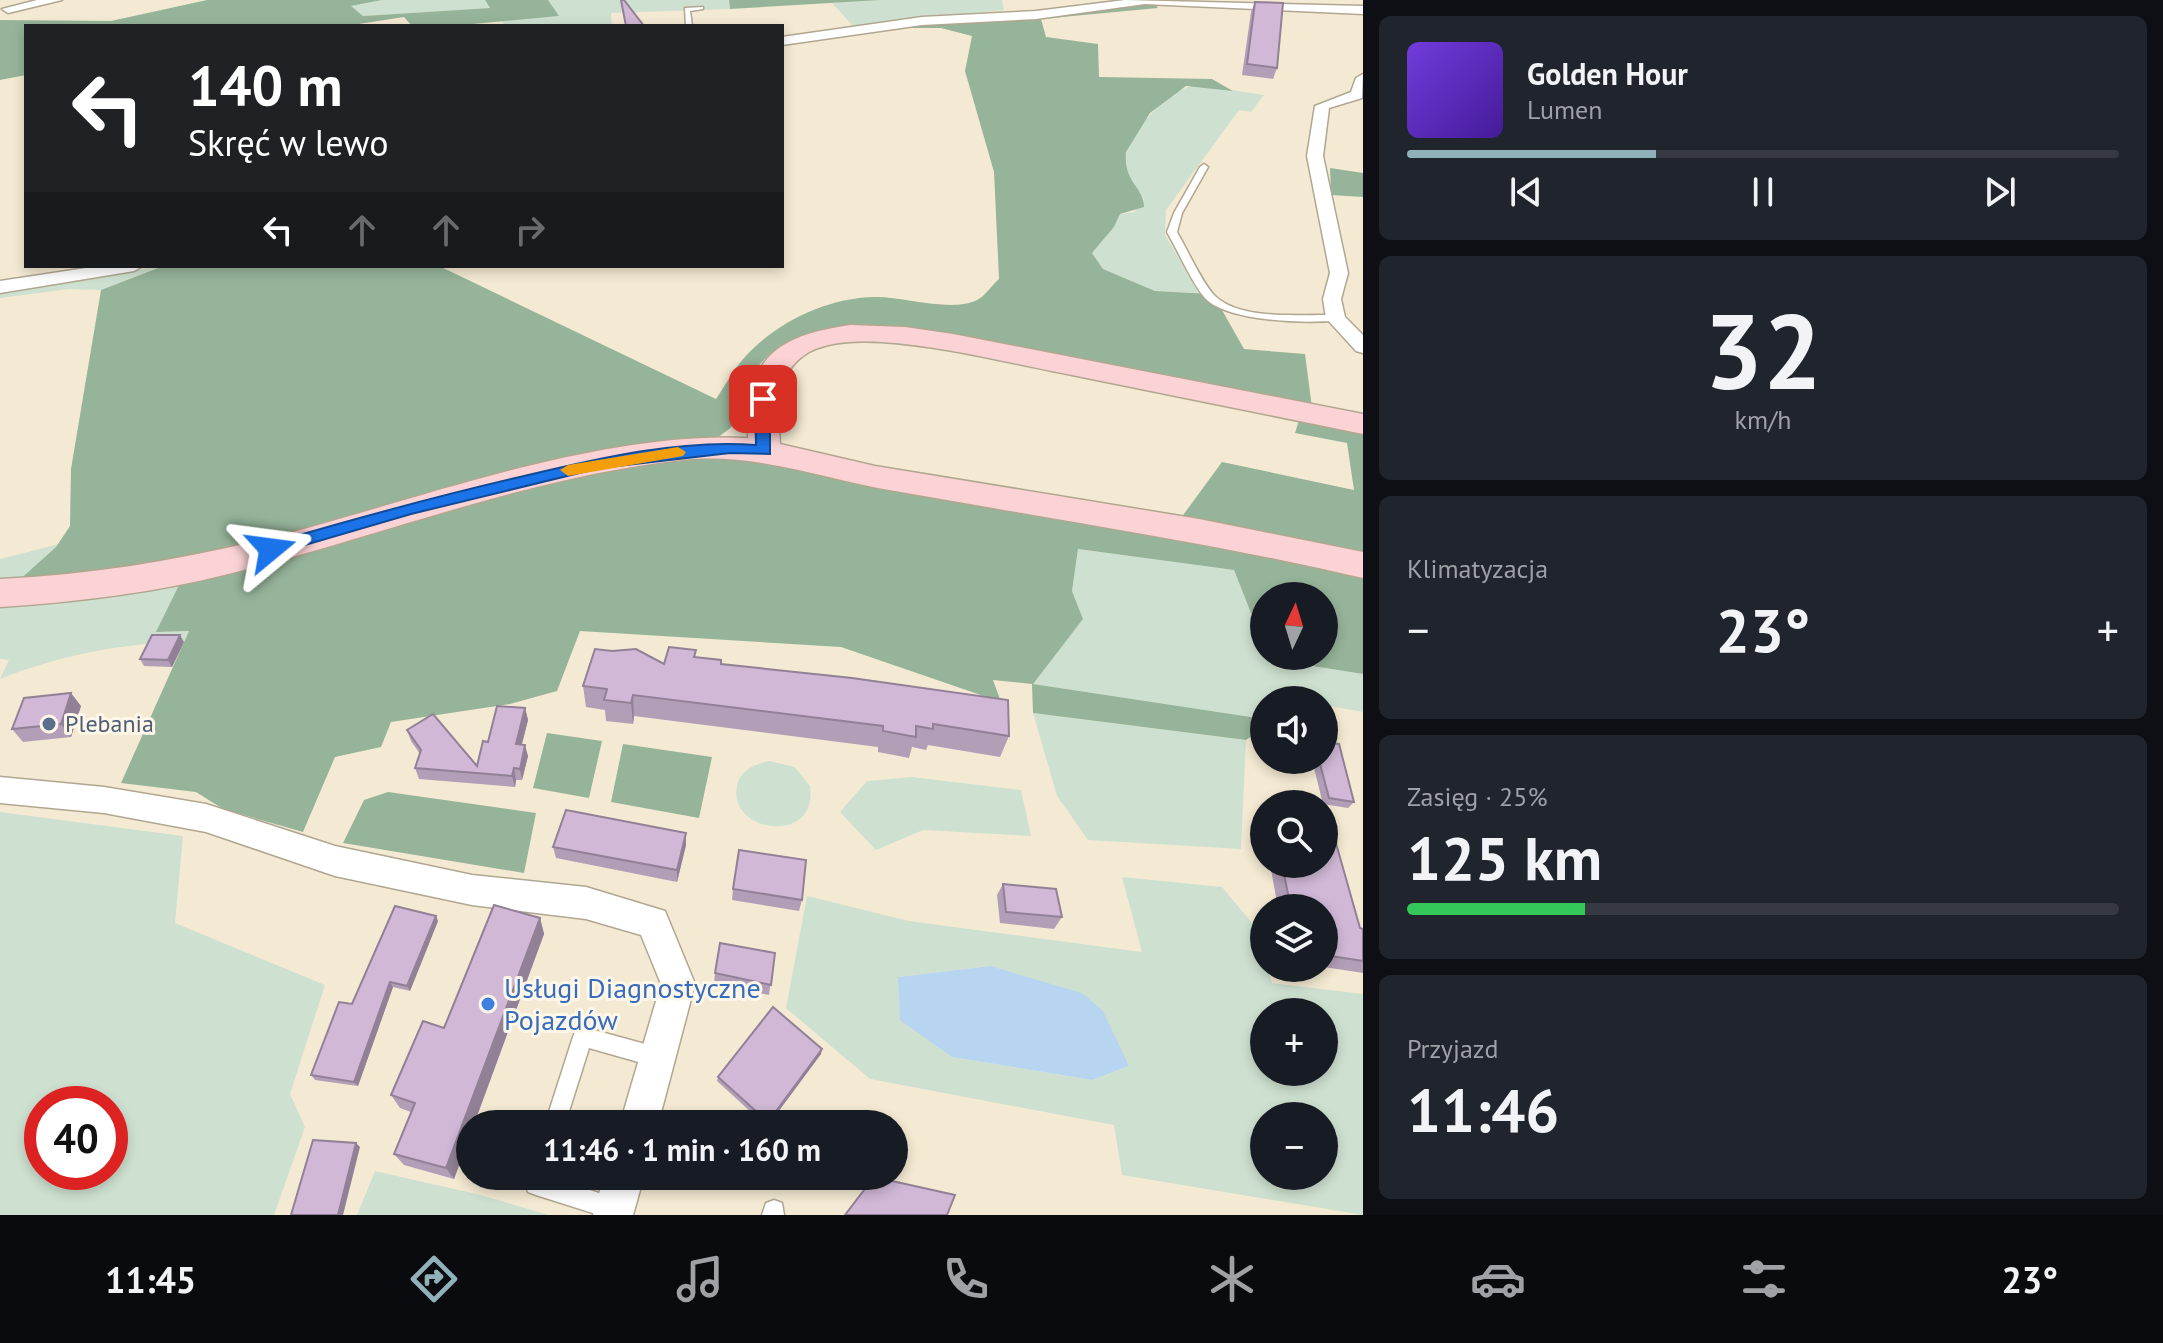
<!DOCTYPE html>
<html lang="pl">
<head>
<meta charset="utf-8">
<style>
  body { margin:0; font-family:"PT Sans",sans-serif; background:#20242c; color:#f1f3f6; height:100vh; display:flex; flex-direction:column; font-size:30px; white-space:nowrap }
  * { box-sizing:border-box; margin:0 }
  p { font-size:26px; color:#9ea1a6 }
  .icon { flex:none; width:44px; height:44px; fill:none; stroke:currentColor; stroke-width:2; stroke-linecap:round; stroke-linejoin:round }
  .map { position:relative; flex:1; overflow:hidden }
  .details { display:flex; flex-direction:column; gap:16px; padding:16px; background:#0d0f14; width:800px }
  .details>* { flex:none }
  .hud { position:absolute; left:24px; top:24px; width:760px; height:244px; border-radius:0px; box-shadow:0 4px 12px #0003; background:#202124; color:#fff; overflow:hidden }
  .needle { width:52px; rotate:4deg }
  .controls { position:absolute; left:1250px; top:582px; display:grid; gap:16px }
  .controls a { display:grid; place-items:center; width:88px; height:88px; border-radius:50%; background:#171b24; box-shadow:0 4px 12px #0003; font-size:40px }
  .speed { position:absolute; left:24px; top:1086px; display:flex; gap:16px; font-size:40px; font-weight:700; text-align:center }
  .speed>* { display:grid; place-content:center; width:104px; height:104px; border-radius:50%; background:#171b24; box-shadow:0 4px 12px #0003; line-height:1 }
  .speed .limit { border:12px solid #d22; background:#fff; color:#111 }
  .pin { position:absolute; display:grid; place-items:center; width:68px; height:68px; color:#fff; margin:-34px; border-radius:16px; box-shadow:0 4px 12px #0006 }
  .me { position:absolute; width:88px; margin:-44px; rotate:74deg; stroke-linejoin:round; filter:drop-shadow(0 0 6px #0008) }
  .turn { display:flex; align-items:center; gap:28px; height:168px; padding:0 32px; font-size:36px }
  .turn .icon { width:104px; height:104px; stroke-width:2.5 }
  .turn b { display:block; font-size:56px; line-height:68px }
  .lanes { display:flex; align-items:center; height:76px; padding:0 32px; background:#0003; justify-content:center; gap:40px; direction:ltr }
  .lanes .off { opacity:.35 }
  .big { font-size:60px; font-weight:700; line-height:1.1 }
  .details .tile { flex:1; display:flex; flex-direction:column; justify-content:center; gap:12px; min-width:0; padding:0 28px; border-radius:12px; background:#20242c }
  .details .dial { align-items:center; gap:0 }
  .dial b { font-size:104px; line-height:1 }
  .song { display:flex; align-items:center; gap:24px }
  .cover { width:96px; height:96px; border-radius:12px; background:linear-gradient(135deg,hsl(260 70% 55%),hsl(260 70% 35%)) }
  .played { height:8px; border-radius:4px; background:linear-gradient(90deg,#90b0ba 35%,#363941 35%) }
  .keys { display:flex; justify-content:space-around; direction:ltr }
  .heat { display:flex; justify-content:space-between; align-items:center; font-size:44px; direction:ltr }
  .charge { height:12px; border-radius:6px; background:linear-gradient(90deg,#34c759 25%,#363941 0) }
  .trip { position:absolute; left:456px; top:1110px; width:452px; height:80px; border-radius:40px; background:#171b24; box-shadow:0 4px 12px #0003; font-weight:700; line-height:80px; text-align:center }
  .tab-bar { display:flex; height:128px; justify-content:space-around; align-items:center; background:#090b0e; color:#9ea1a6 }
  .tab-bar .icon { width:56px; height:56px }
  .tab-bar .on { color:#90b0ba }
  .tab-bar b { font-size:36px; color:#f1f3f6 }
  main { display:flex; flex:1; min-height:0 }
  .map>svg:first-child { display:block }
  .green { fill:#cee1d0; fill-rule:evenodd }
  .forest { fill:#96b49a; fill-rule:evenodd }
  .water { fill:#b7d5f0 }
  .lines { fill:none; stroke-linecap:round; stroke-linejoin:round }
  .lane-casing { stroke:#b1a791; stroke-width:3 }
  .street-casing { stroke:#b1a791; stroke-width:3 }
  .secondary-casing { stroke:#b1a791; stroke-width:3 }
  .lane { fill:#fff; fill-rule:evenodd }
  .street { fill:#fff; fill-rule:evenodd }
  .secondary { fill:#fbd3d5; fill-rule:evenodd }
  .wall { fill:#b39eb8 }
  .shaded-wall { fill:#928196 }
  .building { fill:#d0b8d6; stroke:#928196; stroke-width:2 }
  .route { fill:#1a73e8; stroke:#114b97; stroke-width:2 }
  .slow { fill:#f59e0b }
  .service-dot { fill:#5c6f8a; stroke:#fef7e9; stroke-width:3 }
  .shop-dot { fill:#3f7fe0; stroke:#fef7e9; stroke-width:3 }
  .labels { text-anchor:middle; stroke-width:6; stroke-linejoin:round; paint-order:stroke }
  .service-label { font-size:24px; fill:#4e5e75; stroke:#fef7e9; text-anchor:start }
  .near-shop-label { font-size:28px; fill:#366cbe; stroke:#fef7e9; text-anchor:start }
</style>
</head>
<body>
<main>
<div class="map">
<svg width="1363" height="1215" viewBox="0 0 1363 1215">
  <rect width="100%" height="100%" fill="#f4ead3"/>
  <path class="green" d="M382 0H485L490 8 362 16 351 6Z
    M548 0H729L730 9 611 13 612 26H505L501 20 558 16Z
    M881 0H1002L1004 10 853 26 832 3Z
    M1198 85 1264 95 1251 112 1239 110 1166 210 1165 235 1199 293 1155 291 1103 269 1092 253 1114 227 1120 214 1134 212 1144 200C1137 191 1127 180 1125 168 1120 139 1170 86 1198 85Z
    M159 267 101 290 69 289 0 298V290Z
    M59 544 17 582H0V559Z
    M1078 549 1234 570 1264 646V656H1278L1287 662 1363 674V712L1324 705V700H1264V719L1032 684 1083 619 1072 591Z
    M180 583 157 632 189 631 184 642C122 643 57 656 0 679L9 660 0 659V606L73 601Z
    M1033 713 1246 740 1241 849 1088 840 1057 796Z
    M769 761 795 767 810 786C819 846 727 833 737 786 740 770 754 764 769 761Z
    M912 777 1021 790 1031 836 923 830 876 850 840 812 867 781Z
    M0 812 183 836 175 923 325 985 290 1094 305 1127 274 1215H0ZM42 1104H110V1172H42Z
    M1122 877 1222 887 1257 929 1264 968H1268L1272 983 1363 994V1215L1122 1175 1114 1125 870 1079 786 1008 807 896 909 921 1142 952ZM990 966 1129 1066 1092 1080 952 1057 898 977ZM1264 1012H1324V1072H1264ZM1264 1116H1324V1176H1264Z
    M375 1171 481 1195 549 1215H357Z"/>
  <path class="forest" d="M207 0H382L351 6 363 16 490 8 485 0H548L559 16 452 26H412L404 17 346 26H26V75L0 80V20L111 21Z
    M729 0H881L730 9Z
    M1135 3 1155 4 1158 8 1041 19 1046 37 1098 44 1099 77 1212 79 1233 91 1186 86 1150 113 1126 152C1123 182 1144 187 1144 207L1120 214 1114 227 1092 253 1103 269 1155 291 1213 294 1244 349 1305 354 1314 423 1363 430V674L1287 662 1278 656H1324V596H1264V646L1234 570 1078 549 1072 591 1083 619 1033 684 1264 719V727L1246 740 1033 713 1032 684 993 680 1001 702 841 647 580 631 557 691 510 704 391 722 381 747 335 757 303 832 223 809 196 792 121 783 189 631 156 632 180 583 17 582 56 547 70 526 71 469 101 290 163 266H439L716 399C725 386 733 370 744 358 775 323 826 298 874 297 902 296 952 313 977 300 985 296 992 285 999 279L994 172 965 71 972 36 941 28H905L782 46V42L878 27ZM859 324 923 329 1303 407 1295 433 1347 443 1354 490 1222 462 1170 533 814 471 717 438C754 413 734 414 749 382 769 339 815 329 859 324Z
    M1330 168 1363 173V197L1331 195Z
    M547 733 602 741 589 798 533 788Z
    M623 744 712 757 699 818 611 802Z
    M388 792 536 813 524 873 343 843 364 800Z"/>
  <path class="water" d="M990 966 1082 993 1103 1011 1129 1066 1092 1080 952 1057 900 1020 898 977Z"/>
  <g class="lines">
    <defs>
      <path id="lane" d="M703 7V9L690 11 692 26H686L685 8Z
        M1204 164 1208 167 1182 213 1177 232C1187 249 1202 283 1215 296 1241 321 1302 314 1336 315L1340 316V320C1309 324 1227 322 1205 298 1192 283 1178 251 1167 232L1174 213 1200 167Z
        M583 1027 656 1047 663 1050 666 1057 663 1064 656 1067 589 1048 565 1124H545L573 1037 576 1030Z
        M527 1176H549L622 1201 625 1209 622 1215H599L536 1195 528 1192 525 1184Z
        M774 1200 782 1203 784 1215H762L766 1203Z"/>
      <path id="street" d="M37 0H62L8 13 2 9Z
        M1125 0 1363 6V14L1145 4 1036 19 922 25 782 45V37L922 17 1036 11Z
        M1363 74 1362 98 1329 108 1323 156 1348 273 1341 299 1345 317 1363 335V353L1356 351 1326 318 1323 299 1330 273 1307 156 1315 106 1351 92 1356 78Z
        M99 266H143L134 271 0 293V281Z
        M0 777 104 787 206 804 335 846 472 875 586 887 665 911 695 984 658 1124H620L661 984 641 935 586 919 472 905 335 876 206 832 104 813 0 803Z
        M604 1176H644L633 1215H593Z"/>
      <path id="secondary" d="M850 325 905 327 953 334 1363 414V434C1266 414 1169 395 1072 375 1009 363 945 346 881 342 858 341 830 341 809 352 774 373 778 408 780 444L875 466 1199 519 1363 552V578C1208 542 1052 519 895 491 823 479 757 452 682 460 527 477 379 537 228 574 153 593 77 602 0 607V579C104 574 203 556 304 529 439 492 608 431 748 438 745 359 775 336 850 325Z"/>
    </defs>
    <use href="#lane" class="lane-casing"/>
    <use href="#street" class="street-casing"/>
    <use href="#secondary" class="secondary-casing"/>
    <use href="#lane" class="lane"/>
    <use href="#street" class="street"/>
    <use href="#secondary" class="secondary"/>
  </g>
  <path class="wall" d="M1255 2 1277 68 1273 79 1242 75 1251 12Z
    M184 642 172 667 144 666 140 659Z
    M696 650 695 657 721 664 1009 736 1000 757 928 745 926 750 912 747 909 758 878 752V747L634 716 633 724 606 721 605 710 586 707 583 686 664 664Z
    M81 706 71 737 23 742 12 729Z
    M525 708 528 720 522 744 528 756 522 780H516L515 787 419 779 415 768 420 754 411 741 407 730 477 766 488 742Z
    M1312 760H1324L1354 802 1348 808 1323 804Z
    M686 845 677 882 556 858 553 847Z
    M1270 864H1324L1360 928 1363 929V973L1324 967V908H1278Z
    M1003 884 1062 917 1054 929 1000 923 997 895Z
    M733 889 802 900 799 911 732 900Z
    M540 918 544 934 454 1179 404 1165 394 1154 411 1112 400 1108 391 1095 444 1028Z
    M438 921 410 991 393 987 358 1086 315 1080 311 1075 352 1004Z
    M775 953 769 995 714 984 715 973Z
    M821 1054 769 1124H764L717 1081 718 1077Z"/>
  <path class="shaded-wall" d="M180 635 184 642 172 667 168 660Z
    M71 693 81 706 71 737 61 724Z
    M633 695 634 716 633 724 631 703Z
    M525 708 528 720 519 755 516 744Z
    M525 745 528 756 522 780 520 769Z
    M514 768 516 780 515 787 512 776Z
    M686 833V845L677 882V870Z
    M436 916 438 921 410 991 407 986Z
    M540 918 544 934 474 1124H470V1135L454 1179 446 1168Z
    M390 982 393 987 358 1086 354 1082Z
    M822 1049 821 1054 769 1124H768Z
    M356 1143 360 1147 343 1215H338Z"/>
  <path class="building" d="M621 0H624L644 26H626Z
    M1255 2 1283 3 1277 68 1247 64Z
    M152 635H180L168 660 140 659Z
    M669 647 696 650 694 657 721 660V664L852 678 1008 700 1009 736 933 724V729L916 726V737L883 731V726L633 695 631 703 604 700 607 689 583 686 595 649 612 651 636 649 664 664Z
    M71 693 61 724 12 729 24 698Z
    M497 706 525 708 516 744 525 745 520 769 514 768 512 776 415 768 421 750 407 730 433 714 477 766 483 741 488 742Z
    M1324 742 1339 744 1354 802 1329 798 1319 760H1324Z
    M566 810 686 833 677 870 553 847Z
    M1324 814 1328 815 1360 928 1363 929V961L1331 956 1324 929V908H1303L1302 906 1290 904 1282 864H1324Z
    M739 850 806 860 802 900 733 889Z
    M1003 884 1056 889 1062 917 1006 912Z
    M494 905 540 918 446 1168 394 1154 415 1103 391 1095 423 1021 444 1028Z
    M395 906 436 916 407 986 390 982 354 1082 311 1075 339 1002 352 1004Z
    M720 943 775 953 771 985 715 973Z
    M773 1007 822 1049 768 1122 718 1077Z
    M313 1140 356 1143 338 1215H291Z
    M874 1177 955 1195 947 1215H845Z"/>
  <path class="route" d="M763 394 770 399V454L730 453 600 468 411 514 271 555 263 549 265 545C350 520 434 497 520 477 596 459 678 439 756 445L755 399Z"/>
  <path class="slow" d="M678 447 686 452 683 456 568 476 560 470 568 465Z"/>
  <circle class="service-dot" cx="49" cy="724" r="8"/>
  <circle class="shop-dot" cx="488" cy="1004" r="8"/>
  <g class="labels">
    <g class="service-label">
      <text x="65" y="732">Plebania</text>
    </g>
    <g class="near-shop-label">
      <text x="504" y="998">Usługi Diagnostyczne<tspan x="504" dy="32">Pojazdów</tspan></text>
    </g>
  </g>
</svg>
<div class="controls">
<a><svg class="needle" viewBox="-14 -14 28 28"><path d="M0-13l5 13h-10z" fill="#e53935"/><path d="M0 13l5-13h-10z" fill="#9ea1a6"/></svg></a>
<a><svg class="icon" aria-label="sound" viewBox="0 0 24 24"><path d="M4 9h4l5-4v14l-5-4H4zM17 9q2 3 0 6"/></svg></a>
<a><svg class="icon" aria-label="search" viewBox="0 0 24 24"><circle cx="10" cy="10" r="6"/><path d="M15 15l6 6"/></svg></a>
<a><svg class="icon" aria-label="layers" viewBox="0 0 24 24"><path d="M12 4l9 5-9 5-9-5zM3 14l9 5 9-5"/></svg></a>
<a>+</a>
<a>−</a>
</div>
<div class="speed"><div class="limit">40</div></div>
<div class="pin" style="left:763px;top:399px;background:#d93025"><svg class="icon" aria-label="arrive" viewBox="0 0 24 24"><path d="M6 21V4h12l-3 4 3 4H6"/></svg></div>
<svg class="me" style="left:271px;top:549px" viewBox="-20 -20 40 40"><path d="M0-17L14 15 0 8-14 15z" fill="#1a73e8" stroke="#fff" stroke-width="4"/></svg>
<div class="trip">11:46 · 1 min · 160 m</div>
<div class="hud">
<div class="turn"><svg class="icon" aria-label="left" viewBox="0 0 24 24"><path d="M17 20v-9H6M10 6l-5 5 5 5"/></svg><div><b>140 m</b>Skręć w lewo</div></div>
<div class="lanes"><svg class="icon" aria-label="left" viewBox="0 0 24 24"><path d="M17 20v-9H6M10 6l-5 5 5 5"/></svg><svg class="icon off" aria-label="ahead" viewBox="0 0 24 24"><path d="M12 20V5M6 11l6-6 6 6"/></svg><svg class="icon off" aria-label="ahead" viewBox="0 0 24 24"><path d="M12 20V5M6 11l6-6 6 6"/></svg><svg class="icon off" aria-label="right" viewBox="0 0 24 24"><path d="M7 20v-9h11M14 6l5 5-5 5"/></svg></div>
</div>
</div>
<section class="details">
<div class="tile">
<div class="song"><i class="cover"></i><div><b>Golden Hour</b><p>Lumen</p></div></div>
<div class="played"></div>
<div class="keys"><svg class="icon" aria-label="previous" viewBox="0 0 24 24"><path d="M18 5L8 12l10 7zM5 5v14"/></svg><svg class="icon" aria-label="pause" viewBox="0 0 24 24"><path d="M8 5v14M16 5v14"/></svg><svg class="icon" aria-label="next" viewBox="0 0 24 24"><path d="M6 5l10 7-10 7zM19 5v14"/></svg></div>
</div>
<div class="tile dial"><b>32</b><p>km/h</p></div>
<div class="tile"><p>Klimatyzacja</p>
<div class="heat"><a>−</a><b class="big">23°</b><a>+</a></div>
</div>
<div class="tile"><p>Zasięg · 25%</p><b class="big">125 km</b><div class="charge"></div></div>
<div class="tile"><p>Przyjazd</p><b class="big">11:46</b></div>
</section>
</main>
<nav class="tab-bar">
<b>11:45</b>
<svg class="icon on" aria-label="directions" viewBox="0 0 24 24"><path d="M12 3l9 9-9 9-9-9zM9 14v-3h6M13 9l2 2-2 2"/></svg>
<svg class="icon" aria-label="music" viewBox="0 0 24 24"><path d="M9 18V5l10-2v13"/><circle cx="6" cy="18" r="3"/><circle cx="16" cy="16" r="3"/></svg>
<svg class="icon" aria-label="phone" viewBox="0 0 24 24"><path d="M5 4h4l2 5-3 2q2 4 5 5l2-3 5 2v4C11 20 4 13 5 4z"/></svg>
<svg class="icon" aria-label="climate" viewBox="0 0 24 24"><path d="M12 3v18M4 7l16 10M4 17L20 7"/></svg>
<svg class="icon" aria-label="car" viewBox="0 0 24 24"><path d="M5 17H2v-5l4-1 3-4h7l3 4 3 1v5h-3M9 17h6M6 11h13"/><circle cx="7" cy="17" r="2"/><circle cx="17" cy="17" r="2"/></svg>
<svg class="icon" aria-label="filters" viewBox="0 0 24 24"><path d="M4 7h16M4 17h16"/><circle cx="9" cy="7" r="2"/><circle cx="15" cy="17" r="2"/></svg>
<b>23°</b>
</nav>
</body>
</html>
